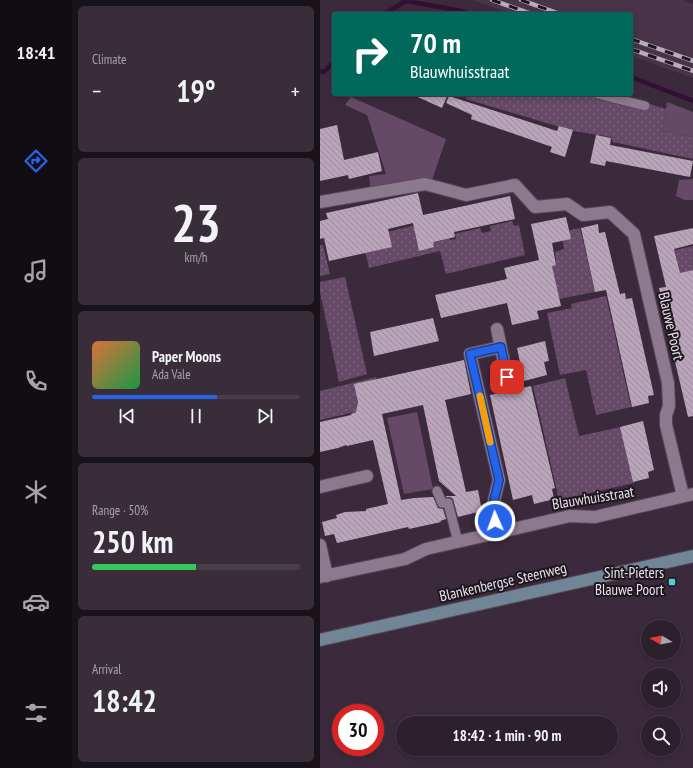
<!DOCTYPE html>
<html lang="en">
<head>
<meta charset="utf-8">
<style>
  body { margin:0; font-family:"PT Sans Narrow",sans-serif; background:#382d39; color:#f1f3f6; height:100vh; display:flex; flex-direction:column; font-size:15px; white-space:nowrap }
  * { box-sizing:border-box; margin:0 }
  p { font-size:13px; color:#a6a3aa }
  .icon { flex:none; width:22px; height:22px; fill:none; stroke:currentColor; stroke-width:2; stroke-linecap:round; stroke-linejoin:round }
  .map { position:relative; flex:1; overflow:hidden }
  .side { display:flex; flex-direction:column; gap:6px; padding:6px; background:#181219; width:248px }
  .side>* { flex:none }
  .banner { position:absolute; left:12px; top:12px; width:301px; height:84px; border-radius:4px; box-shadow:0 2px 6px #0003,0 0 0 1px #483e49; background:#00695c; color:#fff; overflow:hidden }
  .needle { width:26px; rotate:279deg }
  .tools { position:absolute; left:321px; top:620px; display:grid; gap:8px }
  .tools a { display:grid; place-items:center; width:40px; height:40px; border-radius:50%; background:#2c202d; box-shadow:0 2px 6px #0003,0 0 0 1px #483e49; font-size:20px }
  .speed { position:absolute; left:12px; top:704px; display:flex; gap:8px; font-size:20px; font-weight:700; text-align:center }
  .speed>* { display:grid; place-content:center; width:52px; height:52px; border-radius:50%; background:#2c202d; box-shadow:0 2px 6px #0003,0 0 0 1px #483e49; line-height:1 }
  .speed .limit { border:6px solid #d22; background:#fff; color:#111 }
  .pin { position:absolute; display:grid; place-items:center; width:34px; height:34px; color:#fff; margin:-17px; border-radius:8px; box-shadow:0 2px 6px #0006 }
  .me { position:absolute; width:44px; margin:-22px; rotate:358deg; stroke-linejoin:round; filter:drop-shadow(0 0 3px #0008) }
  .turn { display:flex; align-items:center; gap:14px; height:84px; padding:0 12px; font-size:18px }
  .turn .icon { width:52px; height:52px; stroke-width:2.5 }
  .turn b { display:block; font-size:28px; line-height:34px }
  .big { font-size:30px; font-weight:800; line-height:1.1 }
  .side .widget { flex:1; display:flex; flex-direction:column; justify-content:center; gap:6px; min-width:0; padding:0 14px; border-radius:6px; background:#382d39 }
  .side .dial { align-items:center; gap:0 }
  .dial b { font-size:52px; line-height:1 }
  .song { display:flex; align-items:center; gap:12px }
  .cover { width:48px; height:48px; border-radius:6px; background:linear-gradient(135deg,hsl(20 70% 55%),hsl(140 70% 35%)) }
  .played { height:4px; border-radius:2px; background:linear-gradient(90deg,#2563eb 60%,#483e49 60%) }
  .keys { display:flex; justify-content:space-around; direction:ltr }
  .heat { display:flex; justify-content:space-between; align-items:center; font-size:22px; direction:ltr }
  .charge { height:6px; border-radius:3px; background:linear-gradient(90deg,#34c759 50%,#483e49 0) }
  .trip { position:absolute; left:76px; top:716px; width:222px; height:40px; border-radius:20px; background:#2c202d; box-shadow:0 2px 6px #0003,0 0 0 1px #483e49; font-weight:800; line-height:40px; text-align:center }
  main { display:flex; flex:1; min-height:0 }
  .tabs { display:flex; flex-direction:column; width:72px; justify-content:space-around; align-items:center; background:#120d12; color:#a6a3aa }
  .tabs .icon { width:28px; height:28px }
  .tabs .current { color:#2563eb }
  .tabs b { font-size:18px; color:#f1f3f6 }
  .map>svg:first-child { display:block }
  .built { fill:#483349 }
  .green { fill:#654967 }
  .garden { fill:url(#garden-dots) }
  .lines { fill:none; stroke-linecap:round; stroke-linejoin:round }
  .stream { stroke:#320f34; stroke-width:4.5 }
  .building { fill:url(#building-back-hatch) }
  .lane-casing { stroke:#574858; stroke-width:11 }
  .street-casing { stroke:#574858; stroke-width:14 }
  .secondary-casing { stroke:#574858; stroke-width:14 }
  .lane { stroke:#8d798e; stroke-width:9 }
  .street { stroke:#8d798e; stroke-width:12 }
  .secondary { stroke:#708697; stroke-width:12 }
  .rail-casing { stroke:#b9acba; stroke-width:4.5 }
  .rail { stroke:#1e161e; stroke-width:3; stroke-dasharray:9; stroke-linecap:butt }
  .route-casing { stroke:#184099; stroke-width:10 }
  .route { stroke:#2563eb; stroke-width:7 }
  .slow { stroke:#f59e0b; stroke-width:7 }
  .poi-dot { fill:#51ccd4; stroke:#1e161e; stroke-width:1.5 }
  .labels { text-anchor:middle; stroke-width:4; stroke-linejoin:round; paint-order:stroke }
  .street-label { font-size:15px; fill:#ece1ed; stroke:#1e161e }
  .poi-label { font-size:15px; fill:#ece1ed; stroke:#1e161e; text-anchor:end }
</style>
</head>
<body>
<main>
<nav class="tabs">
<b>18:41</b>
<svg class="icon current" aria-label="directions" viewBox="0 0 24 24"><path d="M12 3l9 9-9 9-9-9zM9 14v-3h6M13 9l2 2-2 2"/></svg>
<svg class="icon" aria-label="music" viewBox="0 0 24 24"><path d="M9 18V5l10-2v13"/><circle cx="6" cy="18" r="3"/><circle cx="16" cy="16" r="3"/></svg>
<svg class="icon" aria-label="phone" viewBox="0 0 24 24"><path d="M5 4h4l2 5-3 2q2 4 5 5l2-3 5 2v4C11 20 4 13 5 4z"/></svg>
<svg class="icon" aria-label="climate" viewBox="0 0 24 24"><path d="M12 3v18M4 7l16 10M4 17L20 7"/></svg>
<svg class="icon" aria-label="car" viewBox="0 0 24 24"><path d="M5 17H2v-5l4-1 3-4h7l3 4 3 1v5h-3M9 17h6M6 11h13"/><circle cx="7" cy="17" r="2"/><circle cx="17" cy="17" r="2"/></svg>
<svg class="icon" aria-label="filters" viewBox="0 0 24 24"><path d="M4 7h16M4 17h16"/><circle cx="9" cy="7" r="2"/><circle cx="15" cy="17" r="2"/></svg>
</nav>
<section class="side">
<div class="widget"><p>Climate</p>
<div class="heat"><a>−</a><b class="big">19°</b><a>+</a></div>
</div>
<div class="widget dial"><b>23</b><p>km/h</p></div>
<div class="widget">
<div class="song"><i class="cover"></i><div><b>Paper Moons</b><p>Ada Vale</p></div></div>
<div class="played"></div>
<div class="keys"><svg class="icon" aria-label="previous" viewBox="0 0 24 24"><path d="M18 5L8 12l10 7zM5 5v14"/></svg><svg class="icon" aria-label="pause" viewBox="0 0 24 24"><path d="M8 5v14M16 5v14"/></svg><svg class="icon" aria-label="next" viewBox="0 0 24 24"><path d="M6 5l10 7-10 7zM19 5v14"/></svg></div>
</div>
<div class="widget"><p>Range · 50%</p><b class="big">250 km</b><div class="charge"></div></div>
<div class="widget"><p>Arrival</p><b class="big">18:42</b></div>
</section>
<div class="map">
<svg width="373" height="768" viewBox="0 0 373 768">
  <defs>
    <pattern id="garden-dots" width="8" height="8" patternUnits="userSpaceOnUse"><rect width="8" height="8" fill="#654967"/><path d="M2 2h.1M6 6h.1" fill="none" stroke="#7b637d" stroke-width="1.8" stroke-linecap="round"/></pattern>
    <pattern id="building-back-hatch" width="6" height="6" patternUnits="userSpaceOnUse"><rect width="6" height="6" fill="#b9a4ba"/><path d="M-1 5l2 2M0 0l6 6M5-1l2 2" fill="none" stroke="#9c8c9d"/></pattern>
  </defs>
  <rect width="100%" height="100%" fill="#3b2a3c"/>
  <path class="built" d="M152 0H363L373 4V78L311 56V14H192Z"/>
  <path class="green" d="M31 97 126 139 112 180 51 190 49 176 66 174 47 115 25 105Z
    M347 102 373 112V137L342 131Z
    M373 179V200H365L356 196 359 180Z
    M97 412 113 489 84 494 67 418Z"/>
  <path class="garden" d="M148 94H192L200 96 201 94H295L346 109 342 131 373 137V159L293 142 291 137 253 131 146 99Z
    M192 221 194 226 199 225 205 255 126 274 120 251 49 268 42 238 109 222 129 235 130 240 136 239 135 234 160 228 162 233 171 231 170 226Z
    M260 228 275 292 239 299 232 266 236 264 235 252 244 249 241 232Z
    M0 245H3L10 274 0 276Z
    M373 246V271L355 275 357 262 355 250Z
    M25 277 47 374 19 382 0 292V282Z
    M286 296 311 407 276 415 266 370 240 375 227 313 252 308 251 304Z
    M56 377 61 406 0 420V391Z
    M245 378 259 436 301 427 314 483 239 500 213 386Z"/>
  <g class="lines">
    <path class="stream" d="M64 14 86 1 142 11 150 14
      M0 71 4 72 14 62
      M311 77 373 101"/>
  </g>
  <path class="building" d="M91 94H128L122 108Z
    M129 96 237 131 239 126 253 130 245 157 230 152 232 147 151 119 152 115 126 103Z
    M17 125 24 160 58 152 62 171 29 179 28 175 0 181V129Z
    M276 135 291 138 290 145 373 161 370 177 286 161 285 166 270 163Z
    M98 193 103 215 190 196 195 219 134 232 135 237 113 242 114 247 99 251 93 223 68 229 72 247 9 261 4 238 0 239V221L8 219 6 213Z
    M246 217 251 239 232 243 236 265 232 266 241 306 217 311 219 319 192 325 187 303 121 318 115 295 187 279 184 268 219 260 211 224Z
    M278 224 279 233 285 232 300 294 305 293 306 299 312 298 334 395 328 396 329 403 312 407 286 290 275 292 261 228Z
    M373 228V244L354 249 360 273 373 270V416L368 417 353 353 358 352 346 302 342 303 339 288 346 287 334 236Z
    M113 318 119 341 54 356 50 332Z
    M225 341 229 361 224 362 227 375 204 381 197 348Z
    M144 360 151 394 125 400 146 492 158 490 162 511 138 517 133 499 130 497H126V496H136L119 481 103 405 62 414 81 500 94 498 113 497 118 508 123 509 126 519 120 521 121 522 89 529 88 527 17 543 14 534 5 536 2 522 17 518 16 515 25 512 46 511V509L68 504 53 440 27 446 26 445 18 448 0 452V422L31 415V414L36 412 38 402 34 384Z
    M211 386 235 488 232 489 234 499 214 504 212 495 193 500 170 395Z
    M323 421 334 470 328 472 329 478 313 482 300 427Z"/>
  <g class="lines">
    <defs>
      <path id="lane" d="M278 94 325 106
        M117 491 122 503H128L138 542"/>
      <path id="street" d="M0 202 105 184 146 195 195 185 215 207 247 204 263 215 290 212 314 234 348 383 349 406 346 415V425L363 496
        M177 329 187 377
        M0 487 47 476
        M177 533 172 509 179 480 150 354 181 347
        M0 545 7 576
        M0 577 85 559 106 549 250 516 275 517 373 494"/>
      <path id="secondary" d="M0 640 373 556"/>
    </defs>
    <use href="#lane" class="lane-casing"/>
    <use href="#street" class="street-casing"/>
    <use href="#secondary" class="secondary-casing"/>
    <use href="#lane" class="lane"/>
    <use href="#street" class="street"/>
    <use href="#secondary" class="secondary"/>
    <defs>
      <path id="rail" d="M172 0 212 14
        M201 0 240 14
        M311 39 373 61
        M311 49 373 71"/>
    </defs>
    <use href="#rail" class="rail-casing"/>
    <use href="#rail" class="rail"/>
  </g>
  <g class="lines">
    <defs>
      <path id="route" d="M175 521 172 509 179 480 150 354 181 347 187 377"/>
    </defs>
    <use href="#route" class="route-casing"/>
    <use href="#route" class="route"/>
    <path class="slow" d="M160 396 170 442"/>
  </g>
  <rect class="poi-dot" x="348" y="578" width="8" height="8" rx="2"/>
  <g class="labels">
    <g class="street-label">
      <text transform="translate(351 326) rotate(77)" y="5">Blauwe Poort</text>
      <text transform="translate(273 498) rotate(-9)" y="5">Blauwhuisstraat</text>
      <text transform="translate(183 582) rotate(-13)" y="5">Blankenbergse Steenweg</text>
    </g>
    <g class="poi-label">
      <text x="344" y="578">Sint-Pieters<tspan x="344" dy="17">Blauwe Poort</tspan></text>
    </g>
  </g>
</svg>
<div class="tools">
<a><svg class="needle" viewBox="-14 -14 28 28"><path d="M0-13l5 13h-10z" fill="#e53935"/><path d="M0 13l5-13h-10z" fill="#a6a3aa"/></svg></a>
<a><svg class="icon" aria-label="sound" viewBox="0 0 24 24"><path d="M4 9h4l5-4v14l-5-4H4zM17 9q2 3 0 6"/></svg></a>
<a><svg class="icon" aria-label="search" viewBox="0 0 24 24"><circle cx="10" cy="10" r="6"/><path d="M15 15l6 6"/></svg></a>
</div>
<div class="speed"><div class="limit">30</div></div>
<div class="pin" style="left:187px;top:377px;background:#d93025"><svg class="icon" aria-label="arrive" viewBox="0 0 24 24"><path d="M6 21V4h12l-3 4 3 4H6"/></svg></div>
<svg class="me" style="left:175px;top:521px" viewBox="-20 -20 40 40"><circle r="17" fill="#2563eb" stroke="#fff" stroke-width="3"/><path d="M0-11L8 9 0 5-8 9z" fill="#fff"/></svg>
<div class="trip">18:42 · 1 min · 90 m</div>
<div class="banner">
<div class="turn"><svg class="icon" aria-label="right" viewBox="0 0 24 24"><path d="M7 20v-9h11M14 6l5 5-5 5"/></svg><div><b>70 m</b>Blauwhuisstraat</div></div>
</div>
</div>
</main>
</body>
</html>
